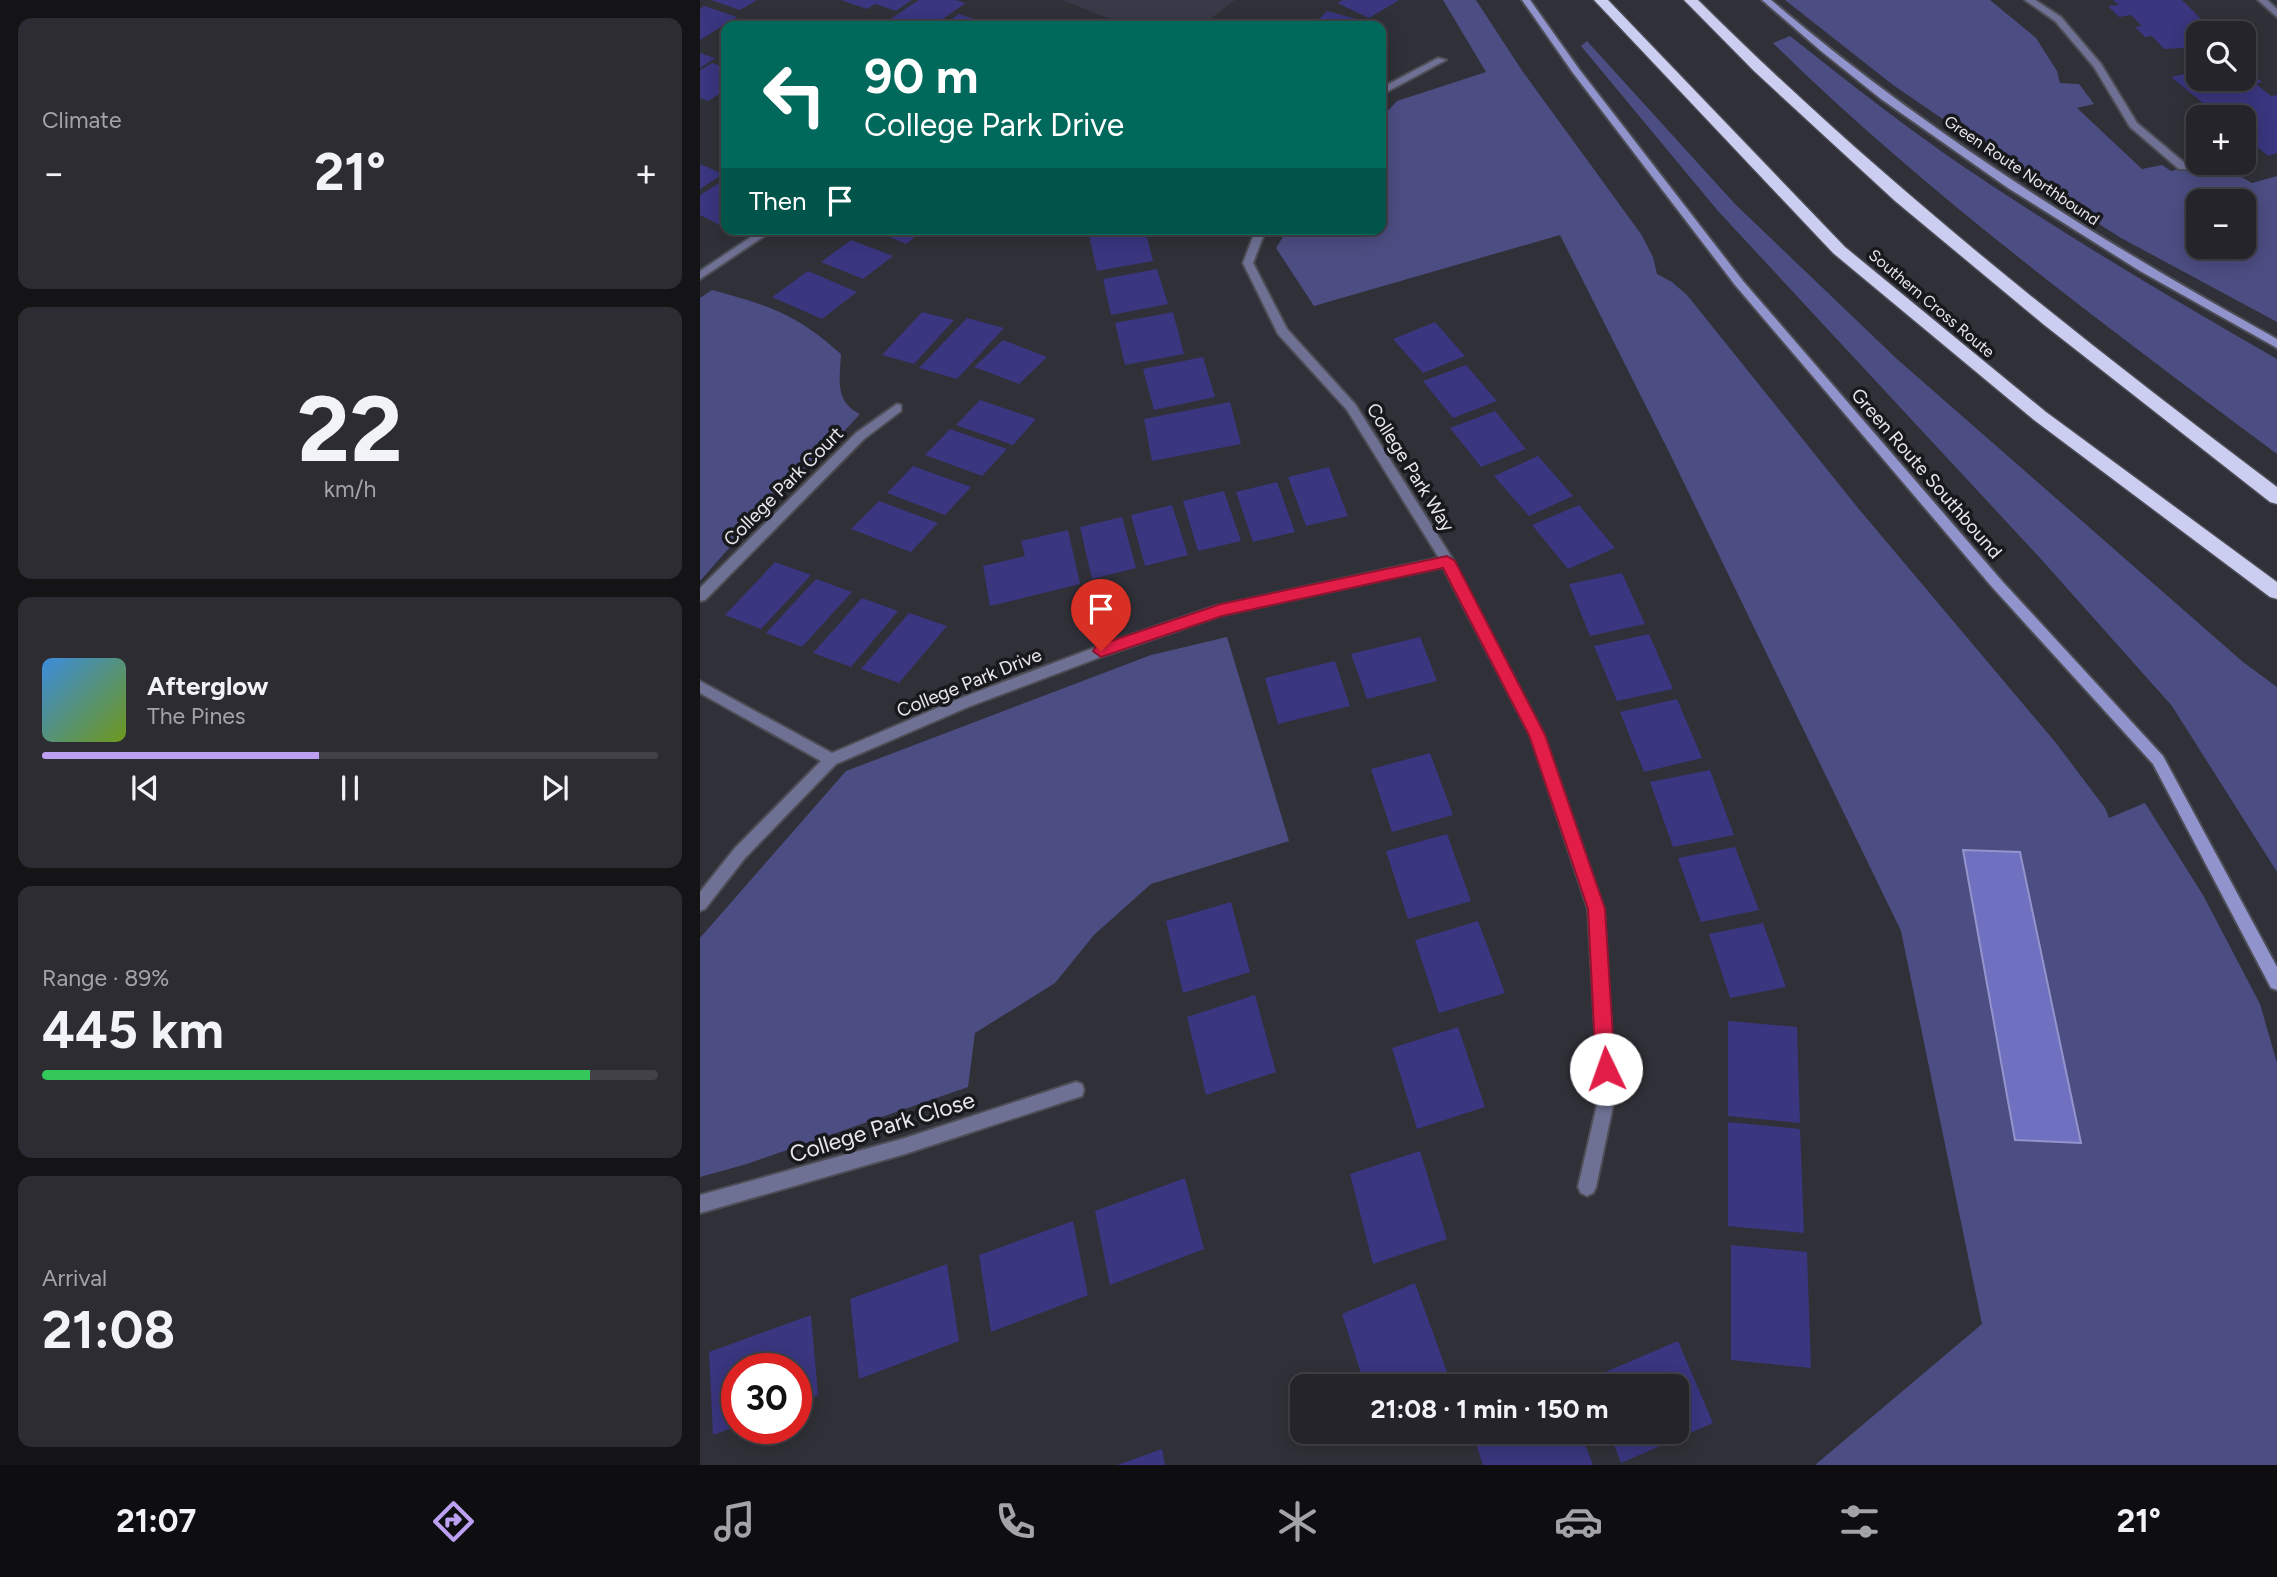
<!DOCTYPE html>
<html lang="en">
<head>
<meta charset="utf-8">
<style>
  body { margin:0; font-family:Figtree,sans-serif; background:#2c2c32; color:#f1f3f6; height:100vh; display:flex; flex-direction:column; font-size:26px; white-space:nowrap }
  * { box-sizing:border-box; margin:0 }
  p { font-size:23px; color:#a3a4a8 }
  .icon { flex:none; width:38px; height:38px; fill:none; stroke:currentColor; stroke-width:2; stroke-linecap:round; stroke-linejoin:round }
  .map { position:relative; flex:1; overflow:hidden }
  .sheet { display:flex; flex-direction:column; gap:18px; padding:18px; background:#141417; width:700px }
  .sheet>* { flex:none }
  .guide { position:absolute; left:21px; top:21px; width:665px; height:214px; border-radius:14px; box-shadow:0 4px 18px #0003,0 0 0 2px #414147; background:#00695c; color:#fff; overflow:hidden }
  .tools { position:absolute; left:1486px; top:21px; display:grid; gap:14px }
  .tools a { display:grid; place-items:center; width:70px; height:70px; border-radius:14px; background:#24242a; box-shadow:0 4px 18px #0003,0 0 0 2px #414147; font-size:35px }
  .speed { position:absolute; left:21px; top:1353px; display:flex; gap:14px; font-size:35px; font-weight:700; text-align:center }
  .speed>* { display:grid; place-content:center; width:91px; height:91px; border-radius:50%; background:#24242a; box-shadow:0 4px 18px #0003,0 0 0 2px #414147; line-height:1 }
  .speed .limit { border:10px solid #d22; background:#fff; color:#111 }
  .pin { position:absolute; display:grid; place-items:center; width:60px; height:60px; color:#fff; margin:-72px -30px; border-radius:50% 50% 50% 0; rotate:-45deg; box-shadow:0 0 7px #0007 }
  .pin .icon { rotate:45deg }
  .me { position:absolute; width:77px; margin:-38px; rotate:357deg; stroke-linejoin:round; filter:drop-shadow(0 0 5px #0008) }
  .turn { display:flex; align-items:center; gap:24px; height:147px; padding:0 28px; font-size:32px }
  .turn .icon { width:91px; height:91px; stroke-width:2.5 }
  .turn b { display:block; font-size:49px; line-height:60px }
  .then { display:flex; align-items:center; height:66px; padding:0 28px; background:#0003; gap:14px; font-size:26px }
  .big { font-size:52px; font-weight:700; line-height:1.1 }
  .sheet .tile { flex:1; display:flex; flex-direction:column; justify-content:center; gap:10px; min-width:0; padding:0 24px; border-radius:14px; background:#2c2c32 }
  .sheet .dial { align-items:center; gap:0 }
  .dial b { font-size:91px; line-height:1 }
  .song { display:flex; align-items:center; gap:21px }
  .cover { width:84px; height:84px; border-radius:10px; background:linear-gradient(135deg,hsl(210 70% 55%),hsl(80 70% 35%)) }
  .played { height:7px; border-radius:4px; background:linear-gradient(90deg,#bca0f2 45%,#414147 45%) }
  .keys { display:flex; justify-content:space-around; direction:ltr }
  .heat { display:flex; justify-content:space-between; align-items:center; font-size:38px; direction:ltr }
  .charge { height:10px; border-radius:5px; background:linear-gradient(90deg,#34c759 89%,#414147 0) }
  .trip { position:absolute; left:590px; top:1374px; width:399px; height:70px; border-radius:14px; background:#24242a; box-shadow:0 4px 18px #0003,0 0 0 2px #414147; font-weight:700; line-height:70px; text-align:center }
  .tab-bar { display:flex; height:112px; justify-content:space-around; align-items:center; background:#0e0e11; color:#a3a4a8 }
  .tab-bar .icon { width:49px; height:49px }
  .tab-bar .on { color:#bca0f2 }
  .tab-bar b { font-size:32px; color:#f1f3f6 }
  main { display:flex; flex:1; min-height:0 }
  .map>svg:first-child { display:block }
  .built { fill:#393a47 }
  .green { fill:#4c4d82; fill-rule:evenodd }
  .water { fill:#6f70bf; stroke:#9394cc; stroke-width:2 }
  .building { fill:#3a367f }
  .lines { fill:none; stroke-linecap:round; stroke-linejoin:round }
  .street-casing { stroke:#4d4d55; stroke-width:4 }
  .secondary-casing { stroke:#4d4d55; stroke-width:4 }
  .highway-casing { stroke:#4d4d55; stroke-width:3 }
  .street { fill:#6f7194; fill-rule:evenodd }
  .secondary { fill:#9194cc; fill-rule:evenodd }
  .highway { fill:#cbcef1; fill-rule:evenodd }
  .route { fill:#e11d48; stroke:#92132f; stroke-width:2 }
  .labels { text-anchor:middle; stroke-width:7; stroke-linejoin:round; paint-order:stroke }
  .far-street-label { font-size:16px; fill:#e7e7ec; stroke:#18191c }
  .street-label { font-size:19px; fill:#e7e7ec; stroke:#18191c }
  .near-street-label { font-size:23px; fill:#e7e7ec; stroke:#18191c }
</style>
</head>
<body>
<main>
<section class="sheet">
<div class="tile"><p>Climate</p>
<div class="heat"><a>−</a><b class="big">21°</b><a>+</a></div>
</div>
<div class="tile dial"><b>22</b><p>km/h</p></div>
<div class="tile">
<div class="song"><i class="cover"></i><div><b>Afterglow</b><p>The Pines</p></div></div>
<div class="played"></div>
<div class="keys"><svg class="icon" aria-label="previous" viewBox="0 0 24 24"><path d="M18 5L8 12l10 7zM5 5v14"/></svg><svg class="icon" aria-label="pause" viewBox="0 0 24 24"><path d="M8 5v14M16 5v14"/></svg><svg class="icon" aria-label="next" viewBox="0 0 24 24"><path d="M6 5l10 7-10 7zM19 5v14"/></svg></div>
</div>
<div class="tile"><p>Range · 89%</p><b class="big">445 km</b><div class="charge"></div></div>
<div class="tile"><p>Arrival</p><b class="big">21:08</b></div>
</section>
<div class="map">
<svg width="1577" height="1465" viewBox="0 0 1577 1465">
  <rect width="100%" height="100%" fill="#303038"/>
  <path class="built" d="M362 0H535L514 16 506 26H428Z"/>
  <path class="green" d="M743 0H776L823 72 941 234 953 257 957 274 972 282 987 295 1158 508 1356 743 1405 808 1409 818 1445 803 1503 895 1560 1004 1577 1063V1465H1115L1282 1324 1201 931 970 454 860 235 614 306 576 248 588 229H681V118L697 101 786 72Z
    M1085 0H1290L1336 38 1357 71 1360 83 1379 84 1394 104 1377 108 1442 169 1462 165 1471 171 1492 166 1484 158 1498 155V163H1517L1552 183 1577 176V322L1421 238 1355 196 1193 85ZM1498 201H1544V247H1498Z
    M1090 36C1147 81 1204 126 1264 167 1366 236 1471 298 1577 359V454C1403 324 1228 195 1073 43Z
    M887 41 1035 204 1197 359 1543 662 1577 687V872L1472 706 1340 558 1018 211 881 46Z
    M12 290C70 306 95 313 141 354 140 378 134 402 160 414L111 467 59 514 0 581V298Z
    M527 637 589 841 451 884 394 935 355 983 275 1033 268 1087 47 1164 0 1177V938L146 771 451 655Z"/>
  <path class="water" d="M1263 850 1320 852 1381 1143 1315 1140Z"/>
  <path class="building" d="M11 0H57L40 10Z
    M141 0H212L196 11 175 4 167 9Z
    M219 0H255L266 3 232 26H199L186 22Z
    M643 0H699L669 18 637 3Z
    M1413 0H1482L1515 33H1498V47L1464 49 1452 36 1445 37 1435 27 1442 26 1431 15 1419 17 1408 6 1419 5Z
    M4 6 37 17 0 40V9Z
    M627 11 664 21 659 26H612Z
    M259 14 295 26H241Z
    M0 53 15 58 0 68Z
    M12 63 26 68V90L8 101 0 98V70Z
    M1498 71V79H1544V73L1549 72 1562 82 1556 84 1571 96 1577 95V153L1568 156 1544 136V117H1520L1471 77Z
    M0 164 23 174 0 189Z
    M26 179V228L0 215V195Z
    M171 229H225L206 244Z
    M427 229H445L453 261 397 271 389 236Z
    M151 240 193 256 163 279 121 262Z
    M457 269 468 304 411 315 403 279Z
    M108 271 157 292 122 319 72 297Z
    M222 312 254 320 214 364 182 355Z
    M473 312 484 354 425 365 415 323Z
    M267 318 304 328 257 379 219 368Z
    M735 322 765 356 723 373 693 339Z
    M303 340 347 357 319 384 274 367Z
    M503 357 515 397 454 410 443 369Z
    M766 365 797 401 753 418 723 381Z
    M280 400 336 419 313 445 256 425Z
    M530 402 541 444 452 461 444 419Z
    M795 411 826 449 781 467 750 428Z
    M250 429 307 449 282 476 225 455Z
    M838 456 873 496 829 516 794 476Z
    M213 466 271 487 245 515 187 493Z
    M629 467 648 516 606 526 588 477Z
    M577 482 595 532 553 542 536 492Z
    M524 491 541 541 498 551 483 501Z
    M179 501 238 523 211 552 151 529Z
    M472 505 488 555 445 566 431 515Z
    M879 505 915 548 868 569 832 525Z
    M422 517 436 568 392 579 380 527Z
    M368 530 380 584 290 606 283 566 325 556 321 541Z
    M75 562 111 575 61 629 25 615Z
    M922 573 945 624 890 636 869 584Z
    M116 579 152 592 102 647 66 633Z
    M162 598 198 611 151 667 113 653Z
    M209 613 247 626 199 683 161 669Z
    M949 634 973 689 917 701 894 646Z
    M720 637 737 681 667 699 651 654Z
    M635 661 650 706 578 724 565 678Z
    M977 699 1002 758 944 772 920 712Z
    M730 753 753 815 692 832 671 769Z
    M1010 770 1034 835 973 847 950 782Z
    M747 834 771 901 708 919 686 851Z
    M1035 847 1059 910 1001 922 978 858Z
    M531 902 550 972 483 993 466 921Z
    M778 921 805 993 739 1013 715 940Z
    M1063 923 1086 987 1030 998 1009 934Z
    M555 995 576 1072 506 1095 487 1017Z
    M1028 1021 1097 1027 1100 1123 1028 1116Z
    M758 1027 785 1107 717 1129 692 1048Z
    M1028 1122 1100 1129 1104 1233 1028 1226Z
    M720 1151 747 1239 673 1264 650 1174Z
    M485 1178 504 1249 410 1285 395 1211Z
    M373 1221 388 1295 291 1332 279 1255Z
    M1031 1245 1107 1252 1111 1368 1031 1360Z
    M247 1264 259 1341 159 1379 150 1299Z
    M715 1283 750 1380 736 1386H665L642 1314Z
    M111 1315 118 1395 96 1403V1368H37V1426L13 1435 9 1352Z
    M978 1341 1013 1423 921 1463 909 1432H976V1386H891L889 1379Z
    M772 1432H880L893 1465H783Z
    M462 1449 465 1465H417Z"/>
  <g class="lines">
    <defs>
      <path id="street" d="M1325 0H1335L1361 17 1401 64 1437 123 1487 165V169H1479L1430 127 1394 67 1355 21Z
        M1558 0H1567L1577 9V17Z
        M738 58 746 60 681 95V88Z
        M63 229H75L0 279V271Z
        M556 229H566L553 263 587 329 655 404 752 558 844 735 904 909 915 1096 896 1187 893 1193 887 1196 881 1193 878 1187 899 1096 888 909 830 735 743 567 522 615 406 655 268 707 136 764 45 858 5 909 0 911V892L35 848 121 761 0 693V681L132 753 258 699 396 647 516 606 739 558 647 410 578 334 543 263Z
        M197 404 201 405V411L164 439 5 600 0 601V588L156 433Z
        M376 1082 382 1084 384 1090 382 1096 376 1098 205 1154 0 1213V1195L205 1138Z"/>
      <path id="secondary" d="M822 0H830L879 69 1043 281 1302 581 1463 756 1577 967V990L1571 988 1453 764 1292 587 1035 285 873 73Z
        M1062 0H1071C1229 134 1397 239 1577 339V348L1440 271 1308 188 1181 99 1121 51Z"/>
      <path id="highway" d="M894 0H908L1145 247 1346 412 1577 582V599L1570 597 1334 420 1133 253Z
        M984 0H998C1178 179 1375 335 1577 487V504L1570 502 1343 324 1195 201 1054 71Z"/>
    </defs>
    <use href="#street" class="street-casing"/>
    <use href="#secondary" class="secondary-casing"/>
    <use href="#highway" class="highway-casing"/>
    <use href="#street" class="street"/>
    <use href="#secondary" class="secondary"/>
    <use href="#highway" class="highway"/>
  </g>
  <path class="route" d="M747 556 755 561 845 735 905 909 915 1069 912 1076 906 1078 899 1076 896 1069 888 909 829 735 743 568 522 616 401 657 393 651 396 646 521 604Z"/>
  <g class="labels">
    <g class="far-street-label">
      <text transform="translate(1322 170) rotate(34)" y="6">Green Route Northbound</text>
      <text transform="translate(1232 303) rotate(40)" y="6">Southern Cross Route</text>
    </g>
    <g class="street-label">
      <text transform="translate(711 467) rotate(58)" y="7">College Park Way</text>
      <text transform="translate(1227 473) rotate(49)" y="7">Green Route Southbound</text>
      <text transform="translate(83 486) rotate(-45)" y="7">College Park Court</text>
      <text transform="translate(269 682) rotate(-22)" y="7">College Park Drive</text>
    </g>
    <g class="near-street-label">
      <text transform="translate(182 1127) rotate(-17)" y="8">College Park Close</text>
    </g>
  </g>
</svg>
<div class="tools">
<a><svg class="icon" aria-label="search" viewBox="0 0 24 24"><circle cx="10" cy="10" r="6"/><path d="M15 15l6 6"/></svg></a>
<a>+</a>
<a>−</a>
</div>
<div class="speed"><div class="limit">30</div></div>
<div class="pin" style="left:401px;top:651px;background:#d93025"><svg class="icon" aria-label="arrive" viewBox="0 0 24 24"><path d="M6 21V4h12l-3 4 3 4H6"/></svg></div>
<svg class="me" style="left:906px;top:1069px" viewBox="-20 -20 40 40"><circle r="19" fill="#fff"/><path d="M0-13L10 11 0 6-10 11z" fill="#e11d48"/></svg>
<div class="trip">21:08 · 1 min · 150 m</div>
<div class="guide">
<div class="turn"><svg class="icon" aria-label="left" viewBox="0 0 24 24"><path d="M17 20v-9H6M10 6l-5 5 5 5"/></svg><div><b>90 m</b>College Park Drive</div></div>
<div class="then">Then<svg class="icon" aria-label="arrive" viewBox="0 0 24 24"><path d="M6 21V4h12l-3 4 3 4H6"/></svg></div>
</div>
</div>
</main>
<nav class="tab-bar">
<b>21:07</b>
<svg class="icon on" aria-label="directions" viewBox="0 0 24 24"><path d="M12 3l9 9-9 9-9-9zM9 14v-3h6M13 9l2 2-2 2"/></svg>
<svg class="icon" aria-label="music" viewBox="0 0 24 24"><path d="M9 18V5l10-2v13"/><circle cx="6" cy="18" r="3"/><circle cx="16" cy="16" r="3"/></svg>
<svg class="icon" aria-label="phone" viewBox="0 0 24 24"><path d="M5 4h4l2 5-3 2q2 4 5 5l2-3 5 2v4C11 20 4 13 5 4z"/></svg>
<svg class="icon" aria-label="climate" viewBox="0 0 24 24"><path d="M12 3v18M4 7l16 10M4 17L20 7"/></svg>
<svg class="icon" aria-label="car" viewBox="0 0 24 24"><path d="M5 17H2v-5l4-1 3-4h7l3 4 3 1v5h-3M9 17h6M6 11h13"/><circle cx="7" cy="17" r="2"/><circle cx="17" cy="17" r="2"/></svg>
<svg class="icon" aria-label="filters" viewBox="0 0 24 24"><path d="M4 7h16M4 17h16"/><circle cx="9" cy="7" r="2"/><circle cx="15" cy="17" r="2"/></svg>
<b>21°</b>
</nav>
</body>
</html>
